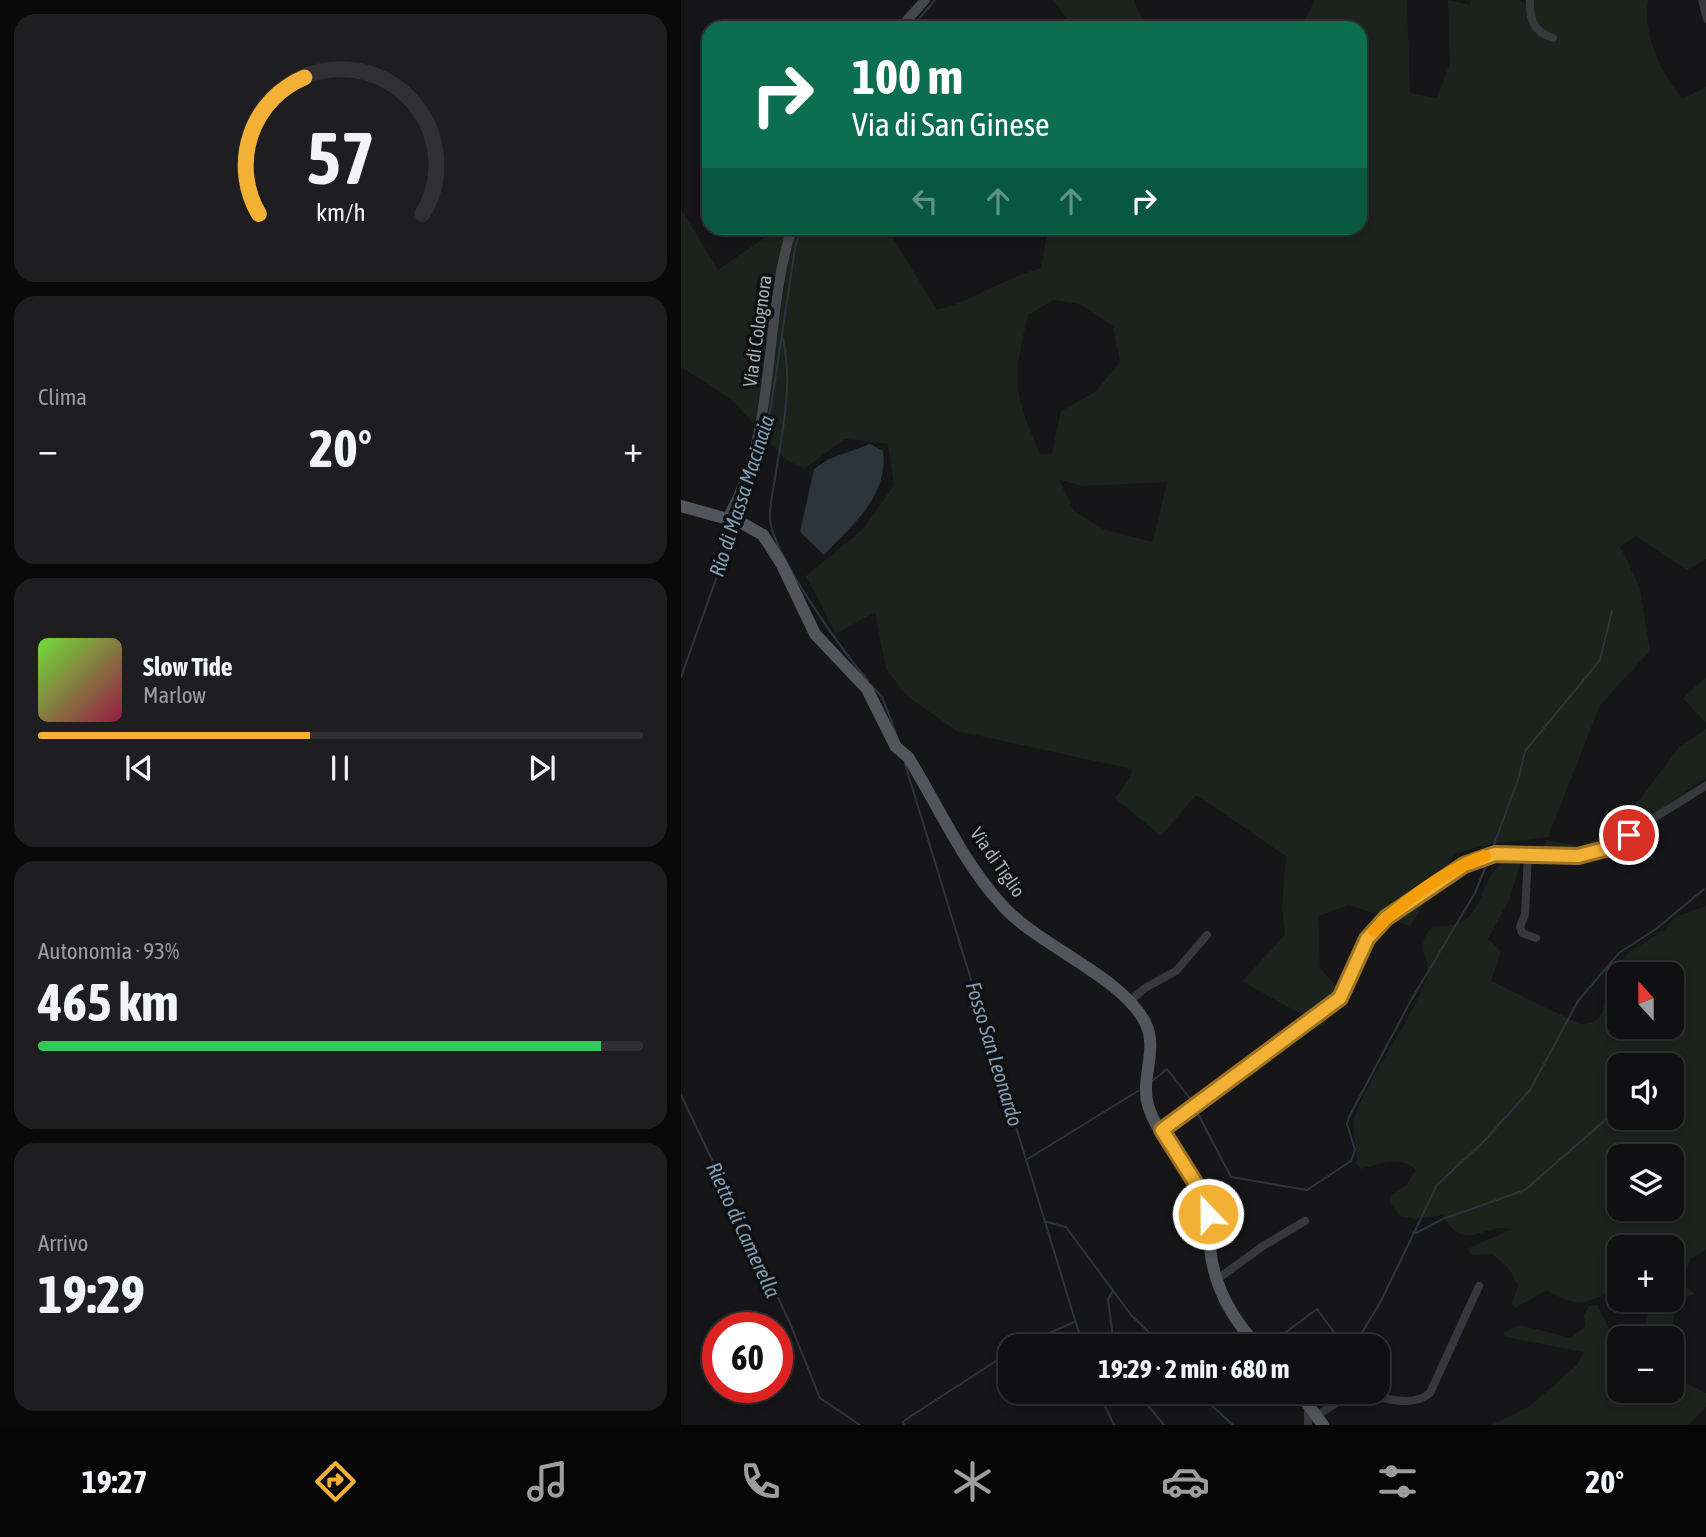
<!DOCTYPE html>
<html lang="it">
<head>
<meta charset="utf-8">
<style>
  body { margin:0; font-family:"Asap Condensed",sans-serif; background:#1e1e20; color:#f1f3f6; height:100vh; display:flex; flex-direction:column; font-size:26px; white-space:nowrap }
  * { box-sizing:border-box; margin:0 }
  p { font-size:23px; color:#9c9d9f }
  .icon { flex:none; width:38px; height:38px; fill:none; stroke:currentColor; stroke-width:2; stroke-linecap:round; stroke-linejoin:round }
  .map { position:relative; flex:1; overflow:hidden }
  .details { display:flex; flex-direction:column; gap:14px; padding:14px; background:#09090a; width:681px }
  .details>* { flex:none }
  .guide { position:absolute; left:21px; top:21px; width:665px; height:214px; border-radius:21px; box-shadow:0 4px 10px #0003,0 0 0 2px #303032; background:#0b6e4f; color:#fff; overflow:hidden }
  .needle { width:46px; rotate:339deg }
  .buttons { position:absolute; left:926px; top:962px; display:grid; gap:14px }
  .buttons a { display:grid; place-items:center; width:77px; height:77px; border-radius:14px; background:#101012; box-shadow:0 4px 10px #0003,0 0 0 2px #303032; font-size:35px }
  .speed { position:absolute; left:21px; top:1312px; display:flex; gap:14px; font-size:35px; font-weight:700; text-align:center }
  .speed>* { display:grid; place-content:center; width:91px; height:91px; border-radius:50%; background:#101012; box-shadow:0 4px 10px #0003,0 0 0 2px #303032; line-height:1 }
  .speed .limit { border:10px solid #d22; background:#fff; color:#111 }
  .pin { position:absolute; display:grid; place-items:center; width:60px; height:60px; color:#fff; margin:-30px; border:4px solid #fff; border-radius:50%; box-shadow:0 2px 7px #0007 }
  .me { position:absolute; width:77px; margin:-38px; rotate:338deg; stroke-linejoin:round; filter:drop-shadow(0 0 5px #0008) }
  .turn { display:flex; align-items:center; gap:24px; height:147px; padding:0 35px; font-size:32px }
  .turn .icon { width:91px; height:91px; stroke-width:2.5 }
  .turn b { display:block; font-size:49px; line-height:60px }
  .lanes { display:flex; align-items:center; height:66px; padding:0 35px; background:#0003; justify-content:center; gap:35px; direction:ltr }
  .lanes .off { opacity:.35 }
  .big { font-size:52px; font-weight:700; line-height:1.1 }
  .details .card { flex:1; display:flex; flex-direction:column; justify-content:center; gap:10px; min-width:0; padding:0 24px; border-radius:21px; background:#1e1e20 }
  .details .dial { align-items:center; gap:0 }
  .dial svg { height:182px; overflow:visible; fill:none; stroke:#303032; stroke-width:7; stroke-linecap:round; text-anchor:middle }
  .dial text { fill:#f1f3f6; stroke:none }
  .song { display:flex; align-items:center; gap:21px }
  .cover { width:84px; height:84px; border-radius:10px; background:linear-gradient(135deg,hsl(100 70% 55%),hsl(340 70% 35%)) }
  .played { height:7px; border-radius:4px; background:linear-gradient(90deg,#f2b134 45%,#303032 45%) }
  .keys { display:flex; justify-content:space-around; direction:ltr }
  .heat { display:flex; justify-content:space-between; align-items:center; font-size:38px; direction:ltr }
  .charge { height:10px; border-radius:5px; background:linear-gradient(90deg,#34c759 93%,#303032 0) }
  .trip { position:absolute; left:317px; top:1334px; width:392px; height:70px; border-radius:21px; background:#101012; box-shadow:0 4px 10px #0003,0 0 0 2px #303032; font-weight:700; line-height:70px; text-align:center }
  .menu { display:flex; height:112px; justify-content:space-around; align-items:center; background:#060607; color:#9c9d9f }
  .menu .icon { width:49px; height:49px }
  .menu .active { color:#f2b134 }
  .menu b { font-size:32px; color:#f1f3f6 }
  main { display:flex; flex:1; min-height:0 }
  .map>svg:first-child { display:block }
  .green { fill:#1c231d; fill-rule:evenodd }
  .water { fill:#2c353c }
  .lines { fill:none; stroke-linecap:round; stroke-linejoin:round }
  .stream { stroke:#2c353c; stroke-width:2 }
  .street { stroke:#37383d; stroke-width:8 }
  .secondary { stroke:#45474d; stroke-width:10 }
  .primary { stroke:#53555c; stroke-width:12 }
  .route-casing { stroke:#9d7322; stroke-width:18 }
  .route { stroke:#f2b134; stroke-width:12 }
  .slow { stroke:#f59e0b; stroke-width:12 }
  .labels { text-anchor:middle; stroke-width:7; stroke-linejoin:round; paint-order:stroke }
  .street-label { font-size:19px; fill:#a8adb8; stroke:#111113 }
  .water-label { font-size:21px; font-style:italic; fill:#7f9bb3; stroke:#111113 }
</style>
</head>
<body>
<main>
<section class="details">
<div class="card dial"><svg viewBox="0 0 100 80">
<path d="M14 69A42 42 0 1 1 86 69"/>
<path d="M14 69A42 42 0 0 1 34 9" stroke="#f2b134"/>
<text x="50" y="56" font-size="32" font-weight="700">57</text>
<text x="50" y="72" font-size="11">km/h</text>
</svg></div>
<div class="card"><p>Clima</p>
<div class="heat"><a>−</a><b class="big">20°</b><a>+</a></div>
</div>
<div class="card">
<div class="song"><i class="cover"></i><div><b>Slow Tide</b><p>Marlow</p></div></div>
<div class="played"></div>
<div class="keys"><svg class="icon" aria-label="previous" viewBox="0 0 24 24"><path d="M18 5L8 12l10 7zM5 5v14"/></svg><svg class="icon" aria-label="pause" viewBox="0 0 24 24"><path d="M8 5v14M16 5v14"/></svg><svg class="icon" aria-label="next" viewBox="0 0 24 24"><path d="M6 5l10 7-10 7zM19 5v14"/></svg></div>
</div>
<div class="card"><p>Autonomia · 93%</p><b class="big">465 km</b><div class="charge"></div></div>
<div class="card"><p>Arrivo</p><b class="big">19:29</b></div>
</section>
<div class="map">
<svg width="1026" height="1425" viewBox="0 0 1026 1425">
  <rect width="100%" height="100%" fill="#161618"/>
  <path class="green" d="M371 0H453L464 28H394Z
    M634 0H726L729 93 756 98 769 63 767 0 789 5 791 0H838L851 7 852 0H967C962 37 979 70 1001 99L1025 87V559L1006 570 955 536 939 546 959 588 969 651 919 705 867 837 809 844 773 854 729 926 668 905 637 916 639 968 666 998 641 1026 561 981 604 935 601 908 605 856 515 795 480 836 434 798 449 777 451 769 276 731 226 696 205 669 194 612 155 634 125 576 182 529 213 485 207 444 164 439 123 469 104 459 51 400 0 367V209L37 270 83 238 87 228H206L256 310C293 300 324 278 360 268L367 228H679V28H619ZM372 300 398 304 432 326 439 362 414 392 380 411 371 453 359 454C332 390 331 383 347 315ZM378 480 403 486 486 482 472 542 422 529 393 511Z
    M1025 677V723L1002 698Z
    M1025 729V777L927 847 905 853H859L865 840 899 846 913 840 960 798 998 747Z
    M826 860 839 864 828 900 807 939 820 951 810 981 899 1024C927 1025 923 1001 925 981L947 953 983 930 995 917 1025 906V1250L1010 1258 999 1282 1014 1294 1000 1298C986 1323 990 1355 1001 1381L1025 1393V1407L1007 1425H810L849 1406 896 1365 903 1352 825 1337 822 1333 838 1325 890 1338 904 1326 903 1315 908 1306 916 1305 932 1337 942 1339H938V1391H990V1339H951L962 1333 971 1300H990V1248H938V1290C902 1301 900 1311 866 1290L834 1308 831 1304 837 1285 828 1269 812 1254 792 1255 786 1249 831 1229C804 1222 782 1255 762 1215L734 1219 719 1216 709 1203V1196L725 1185 735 1170C721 1155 697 1164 680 1169L675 1163C678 1147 669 1129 674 1115 692 1068 727 1027 745 980 754 960 729 946 753 926 809 930 793 878 826 860ZM938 975H990V1027H938ZM938 1066H990V1118H938ZM938 1157H990V1209H938Z"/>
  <path class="water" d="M189 444 202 451C208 496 171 525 143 555L119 532 133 469 148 459Z"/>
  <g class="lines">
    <path class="stream" d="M230 28 254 0
      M102 339C112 383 102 428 95 472 93 487 88 506 89 520 94 558 161 650 187 681
      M81 441 90 407 114 248 120 228
      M57 518 76 460
      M0 677 54 526
      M190 685 201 697 216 736
      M224 764 402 1346
      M811 850 838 777 844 751 919 660 931 611
      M470 1082 486 1069 511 1101
      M0 1095 108 1321 139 1398 179 1425
      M516 1112 550 1177 626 1190 670 1161 674 1150 666 1124 668 1117 729 1002 794 893 807 861
      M345 1160 457 1091
      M366 1222 385 1227 450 1315 482 1346
      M735 1233 762 1219 844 1190 938 1108
      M432 1291 427 1299 433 1346
      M340 1346 393 1322
      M586 1346 636 1309 663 1346
      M673 1346 700 1301 756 1185 804 1140 849 1090 897 1001 938 953 975 929 1023 889
      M417 1391 433 1425
      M455 1391 483 1425
      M515 1391 552 1425
      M223 1425 222 1422 227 1418 329 1352"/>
    <path class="street" d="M849 0C848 20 853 32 872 38
      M1021 0 1026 19
      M847 855 844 914 839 927 841 933 855 938
      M448 1002 464 988 495 971 526 935
      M481 1130 659 998 686 939 705 918 783 865 814 854 897 856 920 851 1026 785
      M535 1280 582 1246 624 1221
      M627 1407V1425
      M635 1416C647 1409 661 1397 674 1395 699 1393 727 1411 749 1393L798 1286"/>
    <path class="secondary" d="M219 28 244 0
      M46 518C98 430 81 320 111 228"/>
    <path class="primary" d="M0 506 61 523 82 535 100 563 134 634 186 689 215 747 227 757C257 805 282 863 321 905 357 946 439 975 464 1022 478 1049 459 1078 467 1105 477 1140 512 1166 524 1201 529 1215 527 1233 529 1248 533 1287 550 1318 577 1346
      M617 1391 642 1425"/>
  </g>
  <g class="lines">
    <defs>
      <path id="route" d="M527 1214 517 1187 481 1130 659 998 686 939 705 918 783 865 814 854 897 856 928 848 948 835"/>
    </defs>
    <use href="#route" class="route-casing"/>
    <use href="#route" class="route"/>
    <path class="slow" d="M693 931C719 903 768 868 804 856"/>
  </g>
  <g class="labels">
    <g class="street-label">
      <text transform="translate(76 331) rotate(-82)" y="7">Via di Colognora</text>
      <text transform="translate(317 862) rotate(55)" y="7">Via di Tiglio</text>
    </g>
    <g class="water-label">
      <text transform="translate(61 496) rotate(-72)" y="7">Rio di Massa Macinaia</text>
      <text transform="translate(313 1054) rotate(73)" y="7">Fosso San Leonardo</text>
      <text transform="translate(62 1230) rotate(65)" y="7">Rietto di Camerella</text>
    </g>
  </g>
</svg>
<div class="buttons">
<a><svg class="needle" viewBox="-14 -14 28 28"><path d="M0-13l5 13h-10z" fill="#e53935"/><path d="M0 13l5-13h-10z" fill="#9c9d9f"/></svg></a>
<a><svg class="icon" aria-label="sound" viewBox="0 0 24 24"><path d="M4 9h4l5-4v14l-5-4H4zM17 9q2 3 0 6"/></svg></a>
<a><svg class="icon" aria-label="layers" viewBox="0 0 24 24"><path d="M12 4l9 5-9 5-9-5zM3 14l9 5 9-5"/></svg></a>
<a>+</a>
<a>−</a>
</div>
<div class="speed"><div class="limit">60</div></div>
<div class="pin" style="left:948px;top:835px;background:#d93025"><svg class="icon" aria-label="arrive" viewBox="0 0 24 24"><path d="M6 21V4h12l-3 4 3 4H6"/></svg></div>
<svg class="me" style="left:527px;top:1214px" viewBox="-20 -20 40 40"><circle r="17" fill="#f2b134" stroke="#fff" stroke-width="3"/><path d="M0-11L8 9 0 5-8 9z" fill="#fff"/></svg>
<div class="trip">19:29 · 2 min · 680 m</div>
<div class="guide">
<div class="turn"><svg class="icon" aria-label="right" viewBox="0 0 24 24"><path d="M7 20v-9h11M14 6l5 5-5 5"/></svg><div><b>100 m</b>Via di San Ginese</div></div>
<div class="lanes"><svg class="icon off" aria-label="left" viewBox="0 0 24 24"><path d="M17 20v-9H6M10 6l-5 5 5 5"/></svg><svg class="icon off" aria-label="ahead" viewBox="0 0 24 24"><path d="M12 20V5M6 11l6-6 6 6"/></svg><svg class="icon off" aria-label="ahead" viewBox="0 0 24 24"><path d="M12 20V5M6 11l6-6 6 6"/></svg><svg class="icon" aria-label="right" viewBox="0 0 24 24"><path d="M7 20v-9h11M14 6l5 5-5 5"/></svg></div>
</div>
</div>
</main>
<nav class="menu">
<b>19:27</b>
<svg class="icon active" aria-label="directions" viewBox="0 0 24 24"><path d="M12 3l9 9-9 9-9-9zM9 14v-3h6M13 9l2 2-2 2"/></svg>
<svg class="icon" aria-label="music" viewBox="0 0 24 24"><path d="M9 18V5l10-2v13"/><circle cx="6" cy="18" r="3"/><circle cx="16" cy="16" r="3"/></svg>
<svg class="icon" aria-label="phone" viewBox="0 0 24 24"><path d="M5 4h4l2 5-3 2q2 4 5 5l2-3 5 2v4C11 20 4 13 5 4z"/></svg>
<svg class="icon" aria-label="climate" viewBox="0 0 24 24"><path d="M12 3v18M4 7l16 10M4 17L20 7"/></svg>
<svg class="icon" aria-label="car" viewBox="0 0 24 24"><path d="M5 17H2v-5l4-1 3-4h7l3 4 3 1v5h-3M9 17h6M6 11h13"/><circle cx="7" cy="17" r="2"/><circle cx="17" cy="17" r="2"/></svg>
<svg class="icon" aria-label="filters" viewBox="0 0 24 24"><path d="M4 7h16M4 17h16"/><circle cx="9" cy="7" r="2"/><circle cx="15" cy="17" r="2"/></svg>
<b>20°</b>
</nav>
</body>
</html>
